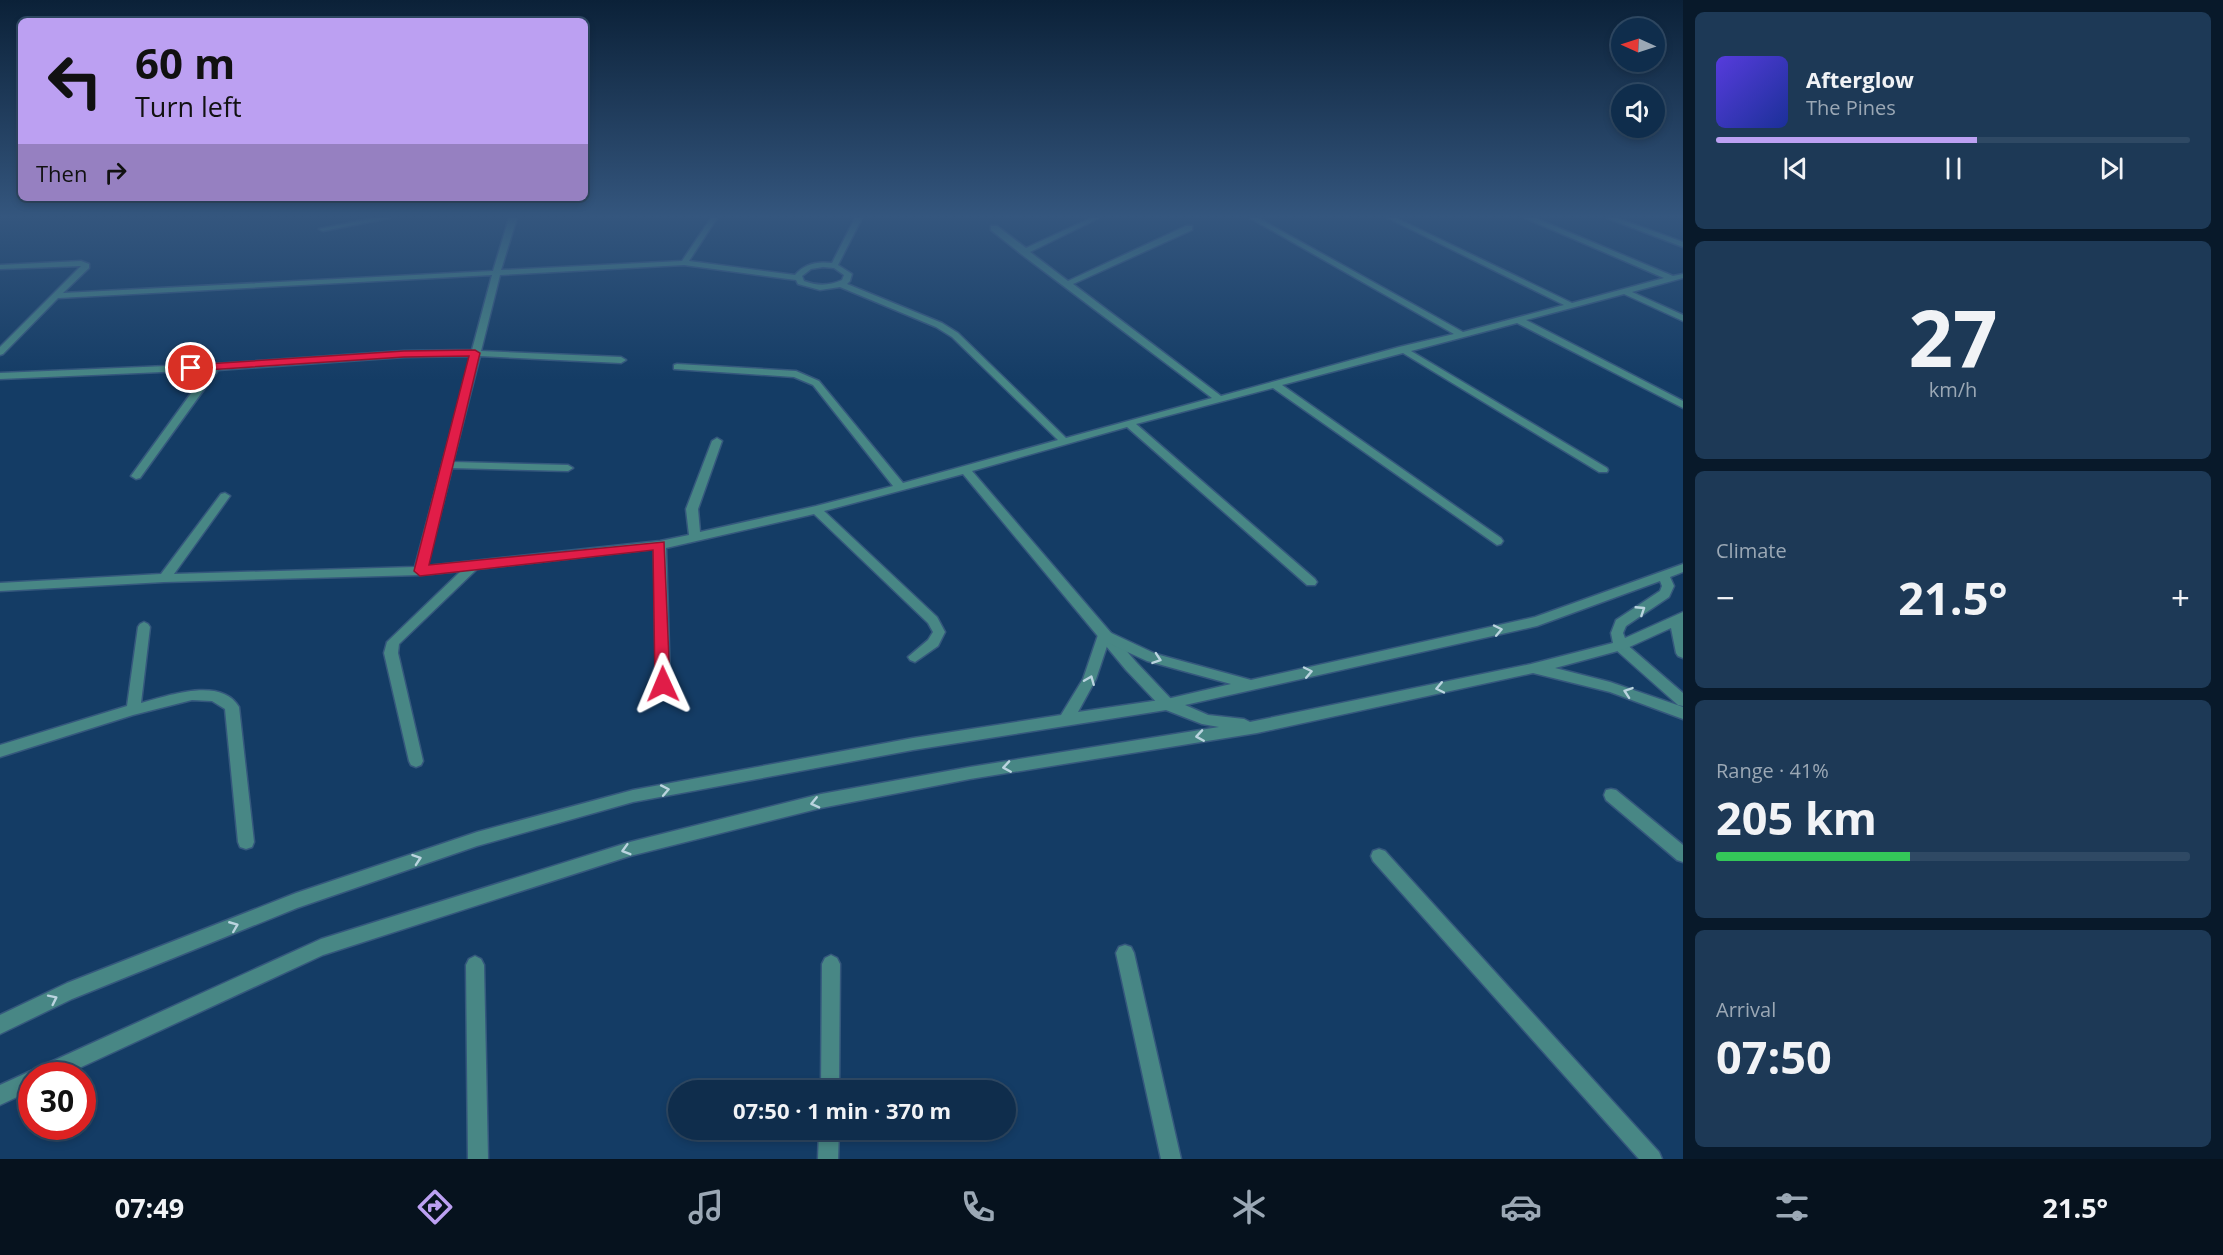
<!DOCTYPE html>
<html lang="en">
<head>
<meta charset="utf-8">
<style>
  body { margin:0; font-family:"Open Sans",sans-serif; background:#1d3956; color:#f1f3f6; height:100vh; display:flex; flex-direction:column; font-size:22px; white-space:nowrap }
  * { box-sizing:border-box; margin:0 }
  p { font-size:20px; color:#9ba8b5 }
  .icon { flex:none; width:33px; height:33px; fill:none; stroke:currentColor; stroke-width:2; stroke-linecap:round; stroke-linejoin:round }
  .map { position:relative; flex:1; overflow:hidden }
  .details { display:flex; flex-direction:column; gap:12px; padding:12px; background:#08192a; width:540px }
  .details>* { flex:none }
  .top-card { position:absolute; left:18px; top:18px; width:570px; height:183px; border-radius:9px; box-shadow:0 3px 9px #0003,0 0 0 2px #2f4964; background:#bca0f2; color:#111; overflow:hidden }
  .needle { width:39px; rotate:273deg }
  .fabs { position:absolute; left:1611px; top:18px; display:grid; gap:12px }
  .fabs a { display:grid; place-items:center; width:54px; height:54px; border-radius:50%; background:#0f2d4c; box-shadow:0 3px 9px #0003,0 0 0 2px #2f4964; font-size:30px }
  .speed { position:absolute; left:18px; top:1062px; display:flex; gap:12px; font-size:30px; font-weight:700; text-align:center }
  .speed>* { display:grid; place-content:center; width:78px; height:78px; border-radius:50%; background:#0f2d4c; box-shadow:0 3px 9px #0003,0 0 0 2px #2f4964; line-height:1 }
  .speed .limit { border:9px solid #d22; background:#fff; color:#111 }
  .pin { position:absolute; display:grid; place-items:center; width:51px; height:51px; color:#fff; margin:-26px; border:3px solid #fff; border-radius:50%; box-shadow:0 2px 6px #0007 }
  .me { position:absolute; width:66px; margin:-33px; rotate:359deg; stroke-linejoin:round; filter:drop-shadow(0 0 4px #0008) }
  .turn { display:flex; align-items:center; gap:21px; height:126px; padding:0 18px; font-size:27px }
  .turn .icon { width:78px; height:78px; stroke-width:2.5 }
  .turn b { display:block; font-size:42px; line-height:51px }
  .then { display:flex; align-items:center; height:57px; padding:0 18px; background:#0003; gap:12px; font-size:22px }
  .big { font-size:45px; font-weight:700; line-height:1.1 }
  .details .widget { flex:1; display:flex; flex-direction:column; justify-content:center; gap:9px; min-width:0; padding:0 21px; border-radius:9px; background:#1d3956 }
  .details .dial { align-items:center; gap:0 }
  .dial b { font-size:78px; line-height:1 }
  .song { display:flex; align-items:center; gap:18px }
  .cover { width:72px; height:72px; border-radius:9px; background:linear-gradient(135deg,hsl(250 70% 55%),hsl(230 70% 35%)) }
  .played { height:6px; border-radius:3px; background:linear-gradient(90deg,#bca0f2 55%,#2f4964 55%) }
  .keys { display:flex; justify-content:space-around; direction:ltr }
  .heat { display:flex; justify-content:space-between; align-items:center; font-size:33px; direction:ltr }
  .charge { height:9px; border-radius:4px; background:linear-gradient(90deg,#34c759 41%,#2f4964 0) }
  .trip { position:absolute; left:668px; top:1080px; width:348px; height:60px; border-radius:30px; background:#0f2d4c; box-shadow:0 3px 9px #0003,0 0 0 2px #2f4964; font-weight:700; line-height:60px; text-align:center }
  .tab-bar { display:flex; height:96px; justify-content:space-around; align-items:center; background:#06121e; color:#9ba8b5 }
  .tab-bar .icon { width:42px; height:42px }
  .tab-bar .current { color:#bca0f2 }
  .tab-bar b { font-size:27px; color:#f1f3f6 }
  main { display:flex; flex:1; min-height:0 }
  .map>svg:first-child { display:block }
  .lines { fill:none; stroke-linecap:round; stroke-linejoin:round }
  .minor-casing { stroke:#35587d; stroke-width:3 }
  .tertiary-casing { stroke:#35587d; stroke-width:3 }
  .minor { fill:#488785; fill-rule:evenodd }
  .tertiary { fill:#488785; fill-rule:evenodd }
  .oneway { stroke:#bad4df }
  .route { fill:#e11d48; stroke:#92132f; stroke-width:1.5 }
</style>
</head>
<body>
<main>
<div class="map">
<svg width="1683" height="1159" viewBox="0 0 1683 1159">
  <rect width="100%" height="100%" fill="#143c65"/>
  <g class="lines">
    <defs>
      <path id="minor" d="M374 218H390L323 231 319 229Z
        M509 218H517L501 270 682 261 711 218H717L689 261 795 275C804 264 817 261 832 263L855 218H862L838 265 852 274 850 281 847 284 942 323 958 333 1066 438 1212 398 1021 254 991 230V226H997L1026 248 1091 218H1099L1030 252 1068 281 1186 226H1192V230L1073 284 1221 396 1399 347 1454 334 1250 218H1258L1463 332 1564 305 1388 218H1396L1572 303 1664 278 1525 218H1535L1673 276 1683 274V278L1632 292 1683 315V321L1624 294 1526 320 1683 401V408L1517 323 1411 351 1607 468 1608 470 1607 472H1599L1403 353 1282 385 1501 538 1503 541 1501 544 1497 545 1273 388 1136 424 1315 579 1317 582 1315 585H1307L1127 427 972 471 1136 662 1172 700 1174 704 1172 708 1167 709 1162 708 1126 670 963 474 824 511 937 617 945 632 938 646 915 662 910 660 908 657 928 640 933 632 928 623 814 514 666 548 670 684 668 688 663 689 658 688 656 684 654 549 477 569 399 644 398 653 423 761 421 765 416 767 411 765 409 761 384 653 387 642 461 571 420 575 164 582 0 591V583L161 574 221 494 225 493 230 496 174 574 415 567 471 356 404 357 218 370 140 478 136 479 131 476 208 370 0 379V373L215 364 404 351 472 350 492 275 58 298 3 354 0 355V347L81 266 0 269V265L81 261 89 264V268L63 293 493 271ZM684 265 796 280 798 284 820 290 840 287 936 327 952 337 1058 440 903 483 819 381 796 371 677 364 674 365V369L794 377 813 385 893 486 816 506 700 532 698 509 722 441 717 438 712 441 686 509 689 535 660 541 427 566 452 468 568 471 573 468 568 465 453 462 480 356 621 363 626 360 621 357 481 351 500 275ZM823 267 834 268 844 275 842 280C829 286 817 286 804 281L802 276 811 269Z
        M1607 218H1617L1683 242V247Z
        M144 622 148 624 150 627 141 703C167 696 221 676 239 707L254 842 252 847 246 849 240 847 238 842 225 709 212 701 192 700 133 715 0 757V745L127 706 138 627 140 624Z
        M1620 641 1625 643 1683 693V706L1678 705 1615 649 1614 646 1615 643Z
        M1611 789 1616 790 1683 845V862L1677 860 1606 800 1604 795 1606 790Z
        M1379 849 1385 851 1659 1152 1662 1159H1639L1373 861 1371 856 1373 851Z
        M1125 945 1131 947 1134 953 1181 1159H1161L1116 953 1119 947Z
        M831 955 837 958 840 964 839 1090H821L822 964 825 958Z
        M475 956 481 959 484 965 488 1159H468L466 965 469 959Z
        M819 1130H839L838 1159H818Z"/>
      <path id="tertiary" d="M1683 564V572L1670 577 1674 586 1669 597 1626 626 1623 633 1625 638 1683 612V658L1678 656 1676 653 1671 628 1625 649 1555 668 1610 682 1683 707V719L1610 692 1533 673 1257 733 970 779 821 808 630 856 323 955 62 1076H32V1090L0 1105V1085L321 939 630 842 821 794 970 767 1219 727 1202 724 1166 710 913 750 633 802 477 846 297 908 72 999 0 1034V1015L67 983 296 893 477 832 633 790 913 738 1061 715 1083 679 1099 632H1109L1156 654 1251 680 1535 617ZM1660 581 1662 586 1660 591 1616 620 1611 633 1613 643 1531 664 1250 722 1244 719 1208 715 1185 705 1537 626ZM1108 643 1147 661 1231 684 1167 699 1078 712 1096 679Z"/>
    </defs>
    <use href="#minor" class="minor-casing"/>
    <use href="#tertiary" class="tertiary-casing"/>
    <use href="#minor" class="minor"/>
    <use href="#tertiary" class="tertiary"/>
  </g>
  <defs><path id="oneway-chevron" d="M-2-3.5L2.5 0L-2 3.5" fill="none" stroke-width="1.6" stroke-linecap="round" stroke-linejoin="round" transform="scale(1.5)"/></defs>
  <g class="oneway">
    <use href="#oneway-chevron" transform="translate(1641 610) rotate(-33)"/>
    <use href="#oneway-chevron" transform="translate(1498 630) rotate(-12)"/>
    <use href="#oneway-chevron" transform="translate(1157 659) rotate(19)"/>
    <use href="#oneway-chevron" transform="translate(1308 672) rotate(-12)"/>
    <use href="#oneway-chevron" transform="translate(1090 680) rotate(-68)"/>
    <use href="#oneway-chevron" transform="translate(1440 688) rotate(168)"/>
    <use href="#oneway-chevron" transform="translate(1628 692) rotate(-161)"/>
    <use href="#oneway-chevron" transform="translate(1200 736) rotate(171)"/>
    <use href="#oneway-chevron" transform="translate(1007 767) rotate(171)"/>
    <use href="#oneway-chevron" transform="translate(665 790) rotate(-11)"/>
    <use href="#oneway-chevron" transform="translate(815 803) rotate(167)"/>
    <use href="#oneway-chevron" transform="translate(626 850) rotate(164)"/>
    <use href="#oneway-chevron" transform="translate(417 859) rotate(-19)"/>
    <use href="#oneway-chevron" transform="translate(234 926) rotate(-22)"/>
    <use href="#oneway-chevron" transform="translate(53 999) rotate(-26)"/>
  </g>
  <linearGradient id="sky" x2="0" y2="1"><stop stop-color="#0b2138"/><stop offset="0.57" stop-color="#34567e"/><stop offset="1" stop-color="#34567e" stop-opacity="0"/></linearGradient>
  <rect width="1683" height="380" fill="url(#sky)"/>
  <path class="route" d="M404 351 475 350 480 353 429 565 664 542 670 684 668 688H657L655 684 653 550 420 576 414 571 469 356 404 357 191 371 186 368 191 365Z"/>
</svg>
<div class="fabs">
<a><svg class="needle" viewBox="-14 -14 28 28"><path d="M0-13l5 13h-10z" fill="#e53935"/><path d="M0 13l5-13h-10z" fill="#9ba8b5"/></svg></a>
<a><svg class="icon" aria-label="sound" viewBox="0 0 24 24"><path d="M4 9h4l5-4v14l-5-4H4zM17 9q2 3 0 6"/></svg></a>
</div>
<div class="speed"><div class="limit">30</div></div>
<div class="pin" style="left:191px;top:368px;background:#d93025"><svg class="icon" aria-label="arrive" viewBox="0 0 24 24"><path d="M6 21V4h12l-3 4 3 4H6"/></svg></div>
<svg class="me" style="left:663px;top:684px" viewBox="-20 -20 40 40"><path d="M0-17L14 15 0 8-14 15z" fill="#e11d48" stroke="#fff" stroke-width="4"/></svg>
<div class="trip">07:50 · 1 min · 370 m</div>
<div class="top-card">
<div class="turn"><svg class="icon" aria-label="left" viewBox="0 0 24 24"><path d="M17 20v-9H6M10 6l-5 5 5 5"/></svg><div><b>60 m</b>Turn left</div></div>
<div class="then">Then<svg class="icon" aria-label="right" viewBox="0 0 24 24"><path d="M7 20v-9h11M14 6l5 5-5 5"/></svg></div>
</div>
</div>
<section class="details">
<div class="widget">
<div class="song"><i class="cover"></i><div><b>Afterglow</b><p>The Pines</p></div></div>
<div class="played"></div>
<div class="keys"><svg class="icon" aria-label="previous" viewBox="0 0 24 24"><path d="M18 5L8 12l10 7zM5 5v14"/></svg><svg class="icon" aria-label="pause" viewBox="0 0 24 24"><path d="M8 5v14M16 5v14"/></svg><svg class="icon" aria-label="next" viewBox="0 0 24 24"><path d="M6 5l10 7-10 7zM19 5v14"/></svg></div>
</div>
<div class="widget dial"><b>27</b><p>km/h</p></div>
<div class="widget"><p>Climate</p>
<div class="heat"><a>−</a><b class="big">21.5°</b><a>+</a></div>
</div>
<div class="widget"><p>Range · 41%</p><b class="big">205 km</b><div class="charge"></div></div>
<div class="widget"><p>Arrival</p><b class="big">07:50</b></div>
</section>
</main>
<nav class="tab-bar">
<b>07:49</b>
<svg class="icon current" aria-label="directions" viewBox="0 0 24 24"><path d="M12 3l9 9-9 9-9-9zM9 14v-3h6M13 9l2 2-2 2"/></svg>
<svg class="icon" aria-label="music" viewBox="0 0 24 24"><path d="M9 18V5l10-2v13"/><circle cx="6" cy="18" r="3"/><circle cx="16" cy="16" r="3"/></svg>
<svg class="icon" aria-label="phone" viewBox="0 0 24 24"><path d="M5 4h4l2 5-3 2q2 4 5 5l2-3 5 2v4C11 20 4 13 5 4z"/></svg>
<svg class="icon" aria-label="climate" viewBox="0 0 24 24"><path d="M12 3v18M4 7l16 10M4 17L20 7"/></svg>
<svg class="icon" aria-label="car" viewBox="0 0 24 24"><path d="M5 17H2v-5l4-1 3-4h7l3 4 3 1v5h-3M9 17h6M6 11h13"/><circle cx="7" cy="17" r="2"/><circle cx="17" cy="17" r="2"/></svg>
<svg class="icon" aria-label="filters" viewBox="0 0 24 24"><path d="M4 7h16M4 17h16"/><circle cx="9" cy="7" r="2"/><circle cx="15" cy="17" r="2"/></svg>
<b>21.5°</b>
</nav>
</body>
</html>
